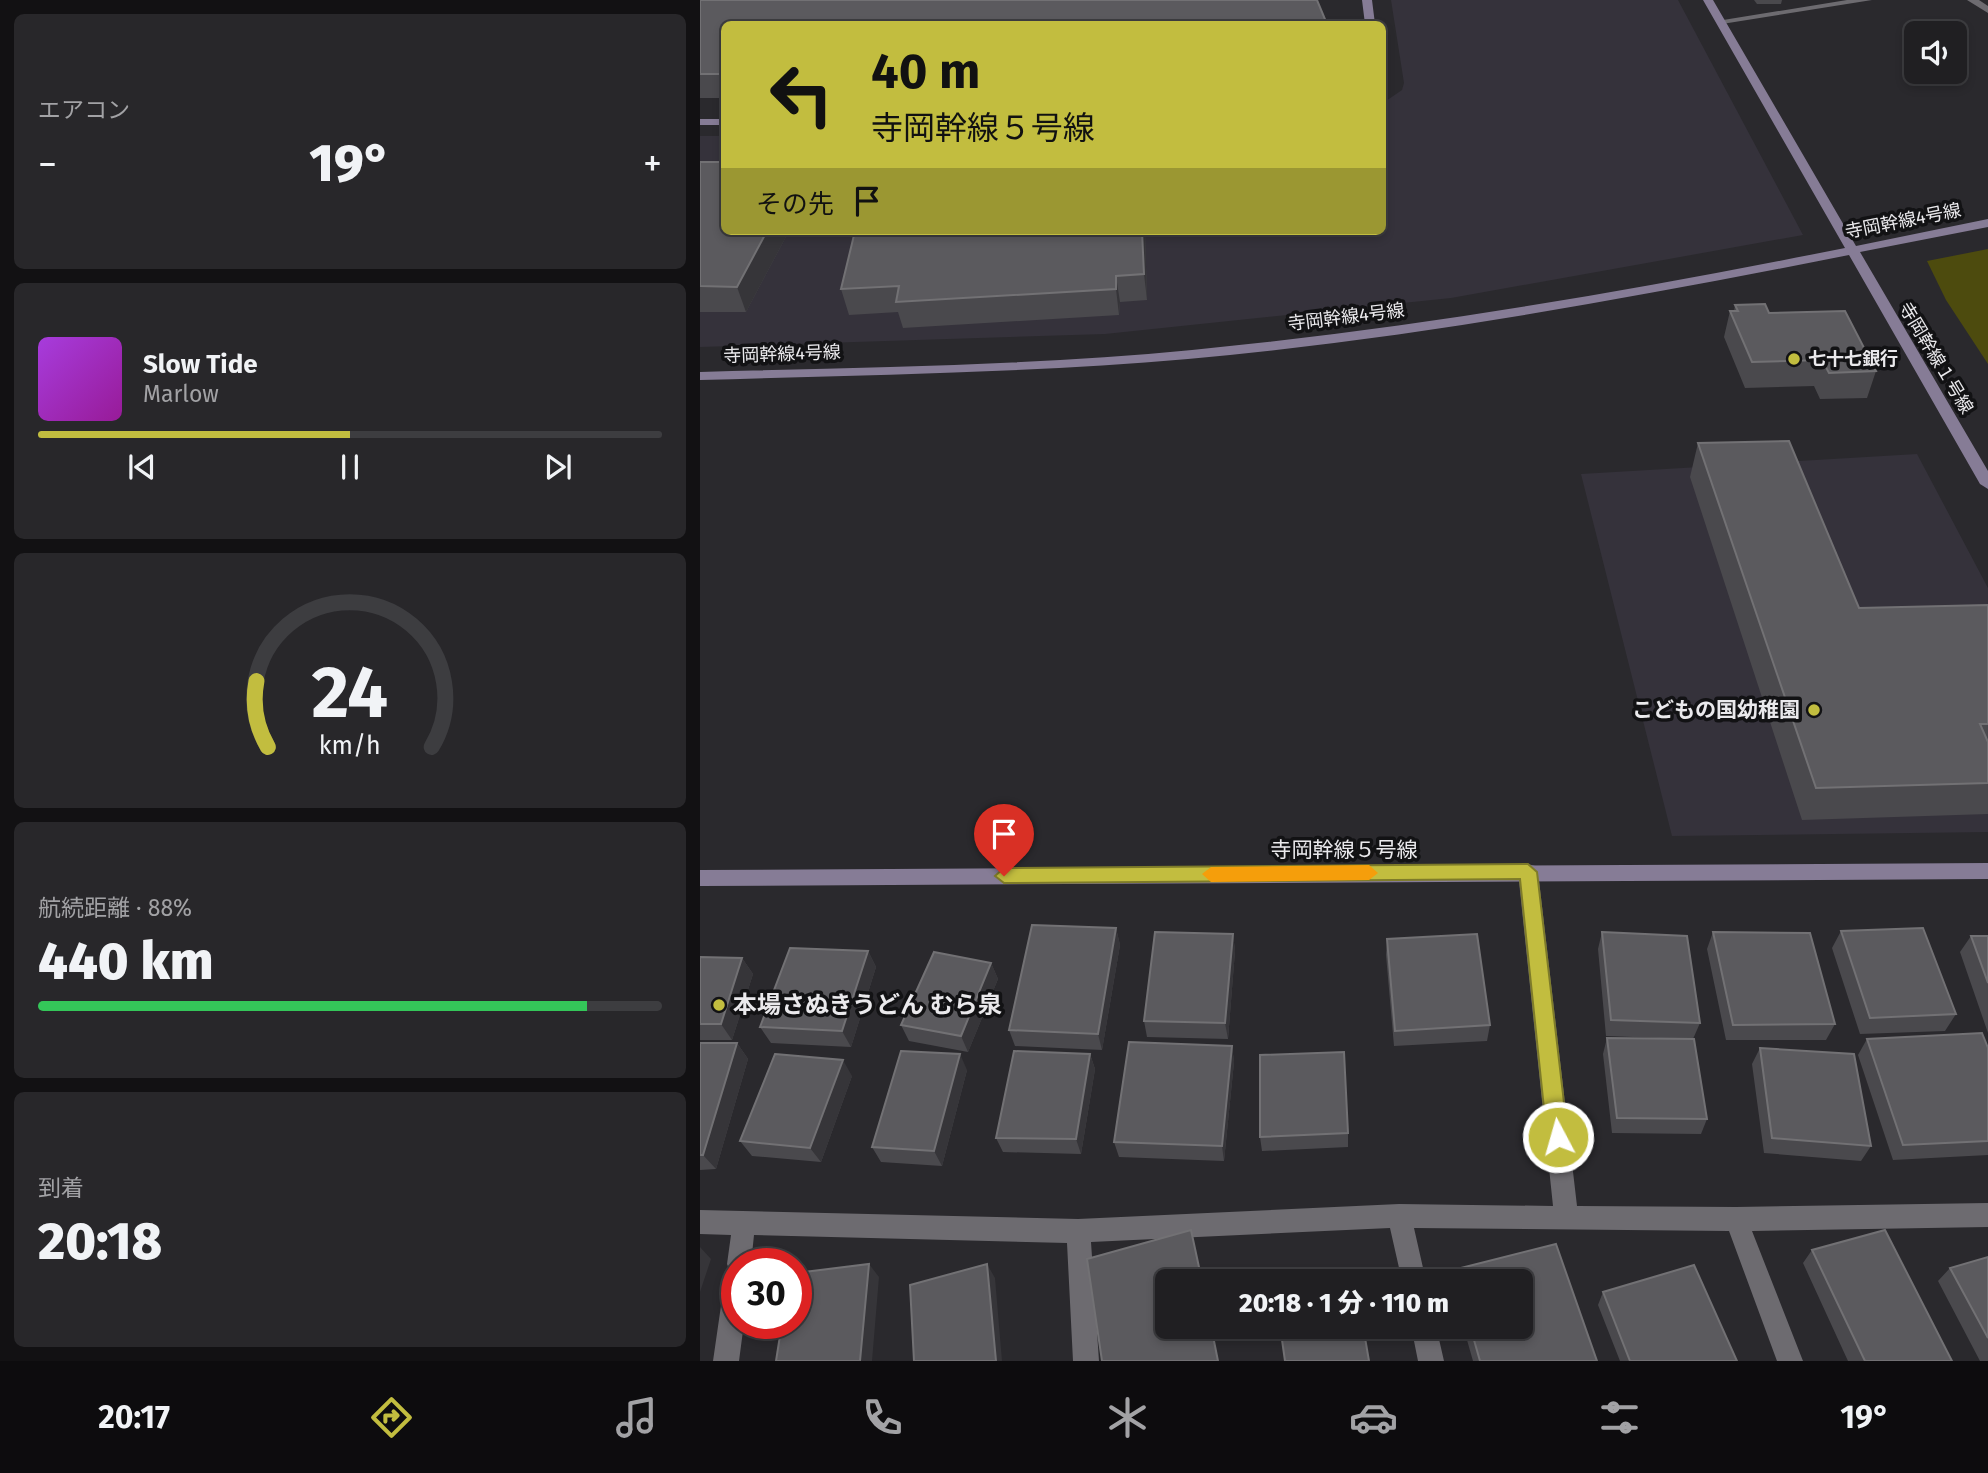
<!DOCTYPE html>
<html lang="ja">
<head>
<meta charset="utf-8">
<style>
  body { margin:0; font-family:"Fira Sans","Noto Sans JP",sans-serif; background:#28272a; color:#f1f3f6; height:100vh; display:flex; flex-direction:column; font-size:26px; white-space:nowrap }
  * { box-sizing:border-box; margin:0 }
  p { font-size:23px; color:#a2a2a5 }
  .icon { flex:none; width:38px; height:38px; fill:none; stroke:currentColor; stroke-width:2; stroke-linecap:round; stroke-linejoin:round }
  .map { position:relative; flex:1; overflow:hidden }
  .drawer { display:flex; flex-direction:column; gap:14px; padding:14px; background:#121113; width:700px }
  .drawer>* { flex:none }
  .guide { position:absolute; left:21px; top:21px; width:665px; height:214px; border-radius:10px; box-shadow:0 4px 10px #0003,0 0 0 2px #3d3d40; background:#c2bd3f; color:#111; overflow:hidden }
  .fabs { position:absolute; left:1204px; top:21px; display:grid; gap:14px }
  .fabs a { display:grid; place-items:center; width:63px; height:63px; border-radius:10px; background:#201f22; box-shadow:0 4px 10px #0003,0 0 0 2px #3d3d40; font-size:35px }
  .speed { position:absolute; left:21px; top:1248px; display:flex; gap:14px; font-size:35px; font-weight:700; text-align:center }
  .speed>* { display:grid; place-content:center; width:91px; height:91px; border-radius:50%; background:#201f22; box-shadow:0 4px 10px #0003,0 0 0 2px #3d3d40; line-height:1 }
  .speed .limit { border:10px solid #d22; background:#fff; color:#111 }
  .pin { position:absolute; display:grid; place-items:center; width:60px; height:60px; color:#fff; margin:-72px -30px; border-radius:50% 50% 50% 0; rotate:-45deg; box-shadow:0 0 7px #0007 }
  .pin .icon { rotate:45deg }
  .me { position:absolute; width:77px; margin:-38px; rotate:354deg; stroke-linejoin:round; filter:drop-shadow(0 0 5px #0008) }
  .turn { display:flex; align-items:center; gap:24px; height:147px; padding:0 35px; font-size:32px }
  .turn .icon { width:91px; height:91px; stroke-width:2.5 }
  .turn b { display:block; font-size:49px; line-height:60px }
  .then { display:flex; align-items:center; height:66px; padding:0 35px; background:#0003; gap:14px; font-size:26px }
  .big { font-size:52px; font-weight:800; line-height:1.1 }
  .drawer .tile { flex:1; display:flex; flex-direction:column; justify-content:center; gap:10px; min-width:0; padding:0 24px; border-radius:10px; background:#28272a }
  .drawer .dial { align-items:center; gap:0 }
  .dial svg { height:182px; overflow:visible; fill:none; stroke:#3d3d40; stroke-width:7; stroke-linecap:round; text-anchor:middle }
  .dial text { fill:#f1f3f6; stroke:none }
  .song { display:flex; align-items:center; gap:21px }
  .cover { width:84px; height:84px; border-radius:10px; background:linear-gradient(135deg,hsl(280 70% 55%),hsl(300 70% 35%)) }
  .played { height:7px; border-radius:4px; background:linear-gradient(90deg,#c2bd3f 50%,#3d3d40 50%) }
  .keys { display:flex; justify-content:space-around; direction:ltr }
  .heat { display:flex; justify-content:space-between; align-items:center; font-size:38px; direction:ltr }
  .charge { height:10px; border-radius:5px; background:linear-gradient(90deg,#34c759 88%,#3d3d40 0) }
  .trip { position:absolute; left:455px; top:1269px; width:378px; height:70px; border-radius:10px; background:#201f22; box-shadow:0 4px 10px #0003,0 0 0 2px #3d3d40; font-weight:800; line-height:70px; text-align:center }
  .tabs { display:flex; height:112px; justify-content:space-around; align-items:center; background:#0d0c0e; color:#a2a2a5 }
  .tabs .icon { width:49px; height:49px }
  .tabs .on { color:#c2bd3f }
  .tabs b { font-size:32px; color:#f1f3f6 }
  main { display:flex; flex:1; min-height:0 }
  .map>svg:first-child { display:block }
  .built { fill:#35323b }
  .green { fill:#4d4b0e }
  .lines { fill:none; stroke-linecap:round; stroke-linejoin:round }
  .street { fill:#6d6b70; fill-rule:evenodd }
  .secondary { fill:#867c96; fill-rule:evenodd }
  .wall { fill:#4a494d }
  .shaded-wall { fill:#363539 }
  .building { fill:#5b5a5e; stroke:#727174; stroke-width:2 }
  .route { fill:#c2bd3f; stroke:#7e7b29; stroke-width:2 }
  .slow { fill:#f59e0b }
  .poi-dot { fill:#c2bd3f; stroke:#121214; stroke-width:2.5 }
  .labels { text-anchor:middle; stroke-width:7; stroke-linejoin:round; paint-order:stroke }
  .far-street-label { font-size:18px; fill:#eae9ec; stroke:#121214 }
  .far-poi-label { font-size:18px; font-weight:bold; fill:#eae9ec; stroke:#121214; text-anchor:start }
  .poi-label { font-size:21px; font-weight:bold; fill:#eae9ec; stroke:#121214; text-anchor:end }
  .street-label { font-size:21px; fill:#eae9ec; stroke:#121214 }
  .near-poi-label { font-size:24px; font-weight:bold; fill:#eae9ec; stroke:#121214; text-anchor:start }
</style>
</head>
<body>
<main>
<section class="drawer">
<div class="tile"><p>エアコン</p>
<div class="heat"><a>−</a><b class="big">19°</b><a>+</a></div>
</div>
<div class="tile">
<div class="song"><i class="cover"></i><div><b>Slow Tide</b><p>Marlow</p></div></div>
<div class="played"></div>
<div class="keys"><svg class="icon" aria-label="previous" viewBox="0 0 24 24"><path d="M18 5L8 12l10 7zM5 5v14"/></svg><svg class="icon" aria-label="pause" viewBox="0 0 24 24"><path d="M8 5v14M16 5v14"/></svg><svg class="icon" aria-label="next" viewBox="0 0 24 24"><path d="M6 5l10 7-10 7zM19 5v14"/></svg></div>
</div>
<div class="tile dial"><svg viewBox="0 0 100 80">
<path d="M14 69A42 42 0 1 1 86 69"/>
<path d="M14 69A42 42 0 0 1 9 40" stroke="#c2bd3f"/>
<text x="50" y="56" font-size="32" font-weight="700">24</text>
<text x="50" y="72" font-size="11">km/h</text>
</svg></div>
<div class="tile"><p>航続距離 · 88%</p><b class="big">440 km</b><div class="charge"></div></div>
<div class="tile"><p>到着</p><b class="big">20:18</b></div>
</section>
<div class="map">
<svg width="1288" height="1361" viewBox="0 0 1288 1361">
  <rect width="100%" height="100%" fill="#2a292d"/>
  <path class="built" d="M691 0H978L1103 235 751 298 405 334 0 347V136H24V231H682L683 103 702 90 704 83Z
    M1217 454 1288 588V832L972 836 881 474Z"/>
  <path class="green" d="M1288 249V364L1246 300 1227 261Z"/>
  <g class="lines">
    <path class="street" d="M1147 0H1172L1022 24 1017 21Z
      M1267 0H1279L1288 6V13Z
      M828 864 835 866 838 872 877 1206 1036 1207 1288 1203V1227L1052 1231 1103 1361H1077L1029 1231 714 1228 726 1281H702L690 1228 391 1242 399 1361H373L367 1243 54 1235 51 1264H37V1323H44L39 1361H13L25 1278 29 1269 27 1264 31 1235 0 1234V1210L378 1219 699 1204 853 1206 818 872 821 866Z
      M711 1326H736L744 1361H718Z"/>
    <path class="secondary" d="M662 0H672L675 24H665Z
      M1003 0H1013L1156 246 1288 219V227L1160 252 1288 471V489L1280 484 1149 255C931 298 710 339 488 359 326 373 163 375 0 380V372C164 367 329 366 492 350 712 329 929 291 1145 248Z
      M0 119H24V125H0Z
      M1288 863V879L0 886V870Z"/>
  </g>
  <path class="wall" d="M0 0 24 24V98H0Z
    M1054 0H1082L1081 4H1057Z
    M0 162 24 231H89L46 312H0Z
    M155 231H445L447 300 420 302 419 315 203 328 198 312 149 315 141 289Z
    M1035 305 1069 313 1176 371 1167 398 1120 399 1114 386 1045 388 1024 337 1030 311H1034Z
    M998 443 1159 608 1288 605V814L1102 820 990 477Z
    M416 928 420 945 402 1050 315 1046 309 1030Z
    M1141 931 1256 1014 1245 1031 1160 1034 1132 948Z
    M902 932 1000 1023 993 1039 1007 1119 1001 1134 912 1133 903 1054 907 1038 985 1039 906 1036 898 949Z
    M1013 932 1135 1024 1126 1040H1026L1007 949Z
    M533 934 535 951 528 1039 447 1037 444 1021Z
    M1271 936H1288V1033L1260 952Z
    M687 939 790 1025 787 1041 694 1046 686 955Z
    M168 951 176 967 151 1047 71 1043 60 1027Z
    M0 957 42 958 53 974 32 1040H0Z
    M291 963 298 979 268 1052 209 1041 201 1025Z
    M1167 1039 1288 1048V1155L1193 1160 1158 1055Z
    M0 1043H37L48 1059 16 1169 0 1170Z
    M532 1046 534 1062 524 1161 419 1157 414 1142Z
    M1060 1048 1171 1146 1161 1161 1064 1153 1052 1064Z
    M390 1054 395 1069 381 1154 303 1152 296 1138Z
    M267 1070 242 1166 181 1162 172 1147Z
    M152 1076 121 1162 52 1156 40 1141Z
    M648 1133V1147L562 1151 560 1137Z
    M856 1244 897 1361H773L763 1326H821V1281H751L753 1270Z
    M1112 1250 1252 1361H1148L1103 1263Z
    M1288 1257V1361H1280L1238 1281 1250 1268Z
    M903 1292 1037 1361H920L898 1305Z"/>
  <path class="shaded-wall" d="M67 231H89L46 312 37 287Z
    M442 231H445L447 300 444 274Z
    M416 276 420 302 419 315 416 289Z
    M416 928 420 945 402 1050 398 1034Z
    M533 934 535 951 528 1039 525 1023Z
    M168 951 176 967 151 1047 142 1031Z
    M42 958 53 974 32 1040 21 1024Z
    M291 963 298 979 268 1052 261 1036Z
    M37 1043 48 1059 16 1169 3 1155Z
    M532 1046 534 1062 524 1161 522 1146Z
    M260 1054 267 1070 242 1166 234 1151Z
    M390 1054 395 1069 381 1154 376 1139Z
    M143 1060 152 1076 121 1162 110 1148Z
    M0 1247 11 1259 0 1292Z
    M169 1264 179 1277 172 1361H160Z
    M287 1264 295 1278 302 1361H296Z"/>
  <path class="building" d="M0 0H617L627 24H24V74H0Z
    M0 162H24V231H67L37 287 0 286Z
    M155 231H442L444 274 416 276V289L196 302 199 286 141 289Z
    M1065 304 1069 313 1145 311 1176 371 1129 373 1122 360 1052 362 1030 311H1038L1035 305Z
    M1089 441 1159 608 1288 605V724H1280L1288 742V783L1116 788 998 443Z
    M332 925 416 928 398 1034 309 1030Z
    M1223 928 1256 1014 1170 1018 1141 931Z
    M455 932 533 934 525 1023 444 1021Z
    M902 932 987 936 1000 1023 911 1020Z
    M1013 932 1110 933 1135 1024 1033 1025Z
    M777 934 790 1025 695 1031 687 939Z
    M1271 936H1288V983Z
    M90 948 168 951 142 1031 60 1027Z
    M234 952 291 963 261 1036 201 1025Z
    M0 957 42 958 21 1024H0Z
    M1282 1033 1288 1048V1141L1203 1145 1167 1039Z
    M907 1038 994 1039 1007 1119 917 1118Z
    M429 1042 532 1046 522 1146 414 1142Z
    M0 1043H37L3 1155H0Z
    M1060 1048 1154 1054 1171 1146 1072 1138Z
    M201 1051 260 1054 234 1151 172 1147Z
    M314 1051 390 1054 376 1139 296 1138Z
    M644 1052 648 1133 560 1137V1055Z
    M75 1054 143 1060 110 1148 40 1141Z
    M491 1230 502 1281H467V1326H511L518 1361H402L387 1259Z
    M1185 1230 1252 1361H1165L1112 1250Z
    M856 1244 897 1361H780L770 1326H821V1281H756L753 1270Z
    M1288 1257V1338L1250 1268Z
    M169 1264 160 1361H76L82 1323H96V1273Z
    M287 1264 296 1361H214L210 1285Z
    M994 1265 1037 1361H930L903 1292Z
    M653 1278 654 1281H637Z
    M580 1326H663L669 1361H585Z"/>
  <path class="route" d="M828 864 837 872 868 1137 865 1144 858 1147 850 1144 847 1137 820 879 304 883 295 876 304 868Z"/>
  <path class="slow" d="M669 865 678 873 669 880 511 882 502 874 511 867Z"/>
  <g class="poi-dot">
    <circle cx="1094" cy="359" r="7"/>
    <circle cx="1114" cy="710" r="7"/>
    <circle cx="19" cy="1005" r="7"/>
  </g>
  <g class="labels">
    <g class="far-street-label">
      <text transform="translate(1203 221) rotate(-11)" y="6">寺岡幹線4号線</text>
      <text transform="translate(646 317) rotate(-7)" y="6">寺岡幹線4号線</text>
      <text transform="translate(82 354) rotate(-2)" y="6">寺岡幹線4号線</text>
      <text transform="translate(1236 358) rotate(59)" y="6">寺岡幹線１号線</text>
    </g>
    <g class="far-poi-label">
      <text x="1108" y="365">七十七銀行</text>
    </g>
    <g class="poi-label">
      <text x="1100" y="717">こどもの国幼稚園</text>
    </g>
    <g class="street-label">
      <text x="644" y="857">寺岡幹線５号線</text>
    </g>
    <g class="near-poi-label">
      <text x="33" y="1013">本場さぬきうどん むら泉</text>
    </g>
  </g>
</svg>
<div class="fabs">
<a><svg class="icon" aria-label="sound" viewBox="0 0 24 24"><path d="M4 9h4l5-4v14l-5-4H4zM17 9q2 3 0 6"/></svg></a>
</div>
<div class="speed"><div class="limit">30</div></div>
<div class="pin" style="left:304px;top:876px;background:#d93025"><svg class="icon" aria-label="arrive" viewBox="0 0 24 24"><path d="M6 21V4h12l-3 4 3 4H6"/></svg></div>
<svg class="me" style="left:858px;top:1137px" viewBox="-20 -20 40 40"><circle r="17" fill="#c2bd3f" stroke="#fff" stroke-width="3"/><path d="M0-11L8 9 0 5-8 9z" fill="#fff"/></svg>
<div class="trip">20:18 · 1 分 · 110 m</div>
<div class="guide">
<div class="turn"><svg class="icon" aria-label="left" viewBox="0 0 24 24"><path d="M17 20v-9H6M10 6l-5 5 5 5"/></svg><div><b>40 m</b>寺岡幹線５号線</div></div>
<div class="then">その先<svg class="icon" aria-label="arrive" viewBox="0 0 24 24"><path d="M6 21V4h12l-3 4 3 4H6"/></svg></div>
</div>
</div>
</main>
<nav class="tabs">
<b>20:17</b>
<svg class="icon on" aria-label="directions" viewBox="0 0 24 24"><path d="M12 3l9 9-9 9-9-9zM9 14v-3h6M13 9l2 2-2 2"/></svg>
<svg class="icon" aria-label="music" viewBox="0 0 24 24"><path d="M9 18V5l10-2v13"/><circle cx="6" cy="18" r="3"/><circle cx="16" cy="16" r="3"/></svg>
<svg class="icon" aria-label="phone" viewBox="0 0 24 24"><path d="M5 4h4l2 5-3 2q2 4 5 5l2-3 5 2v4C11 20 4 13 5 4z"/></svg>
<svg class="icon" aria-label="climate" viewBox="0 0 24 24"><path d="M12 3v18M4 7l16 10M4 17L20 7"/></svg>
<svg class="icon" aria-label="car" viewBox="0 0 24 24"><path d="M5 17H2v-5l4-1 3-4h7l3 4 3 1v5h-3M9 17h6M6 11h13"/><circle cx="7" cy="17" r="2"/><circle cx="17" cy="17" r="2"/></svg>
<svg class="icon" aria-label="filters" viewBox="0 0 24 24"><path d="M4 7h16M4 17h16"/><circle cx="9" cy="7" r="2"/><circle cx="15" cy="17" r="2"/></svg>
<b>19°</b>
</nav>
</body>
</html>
